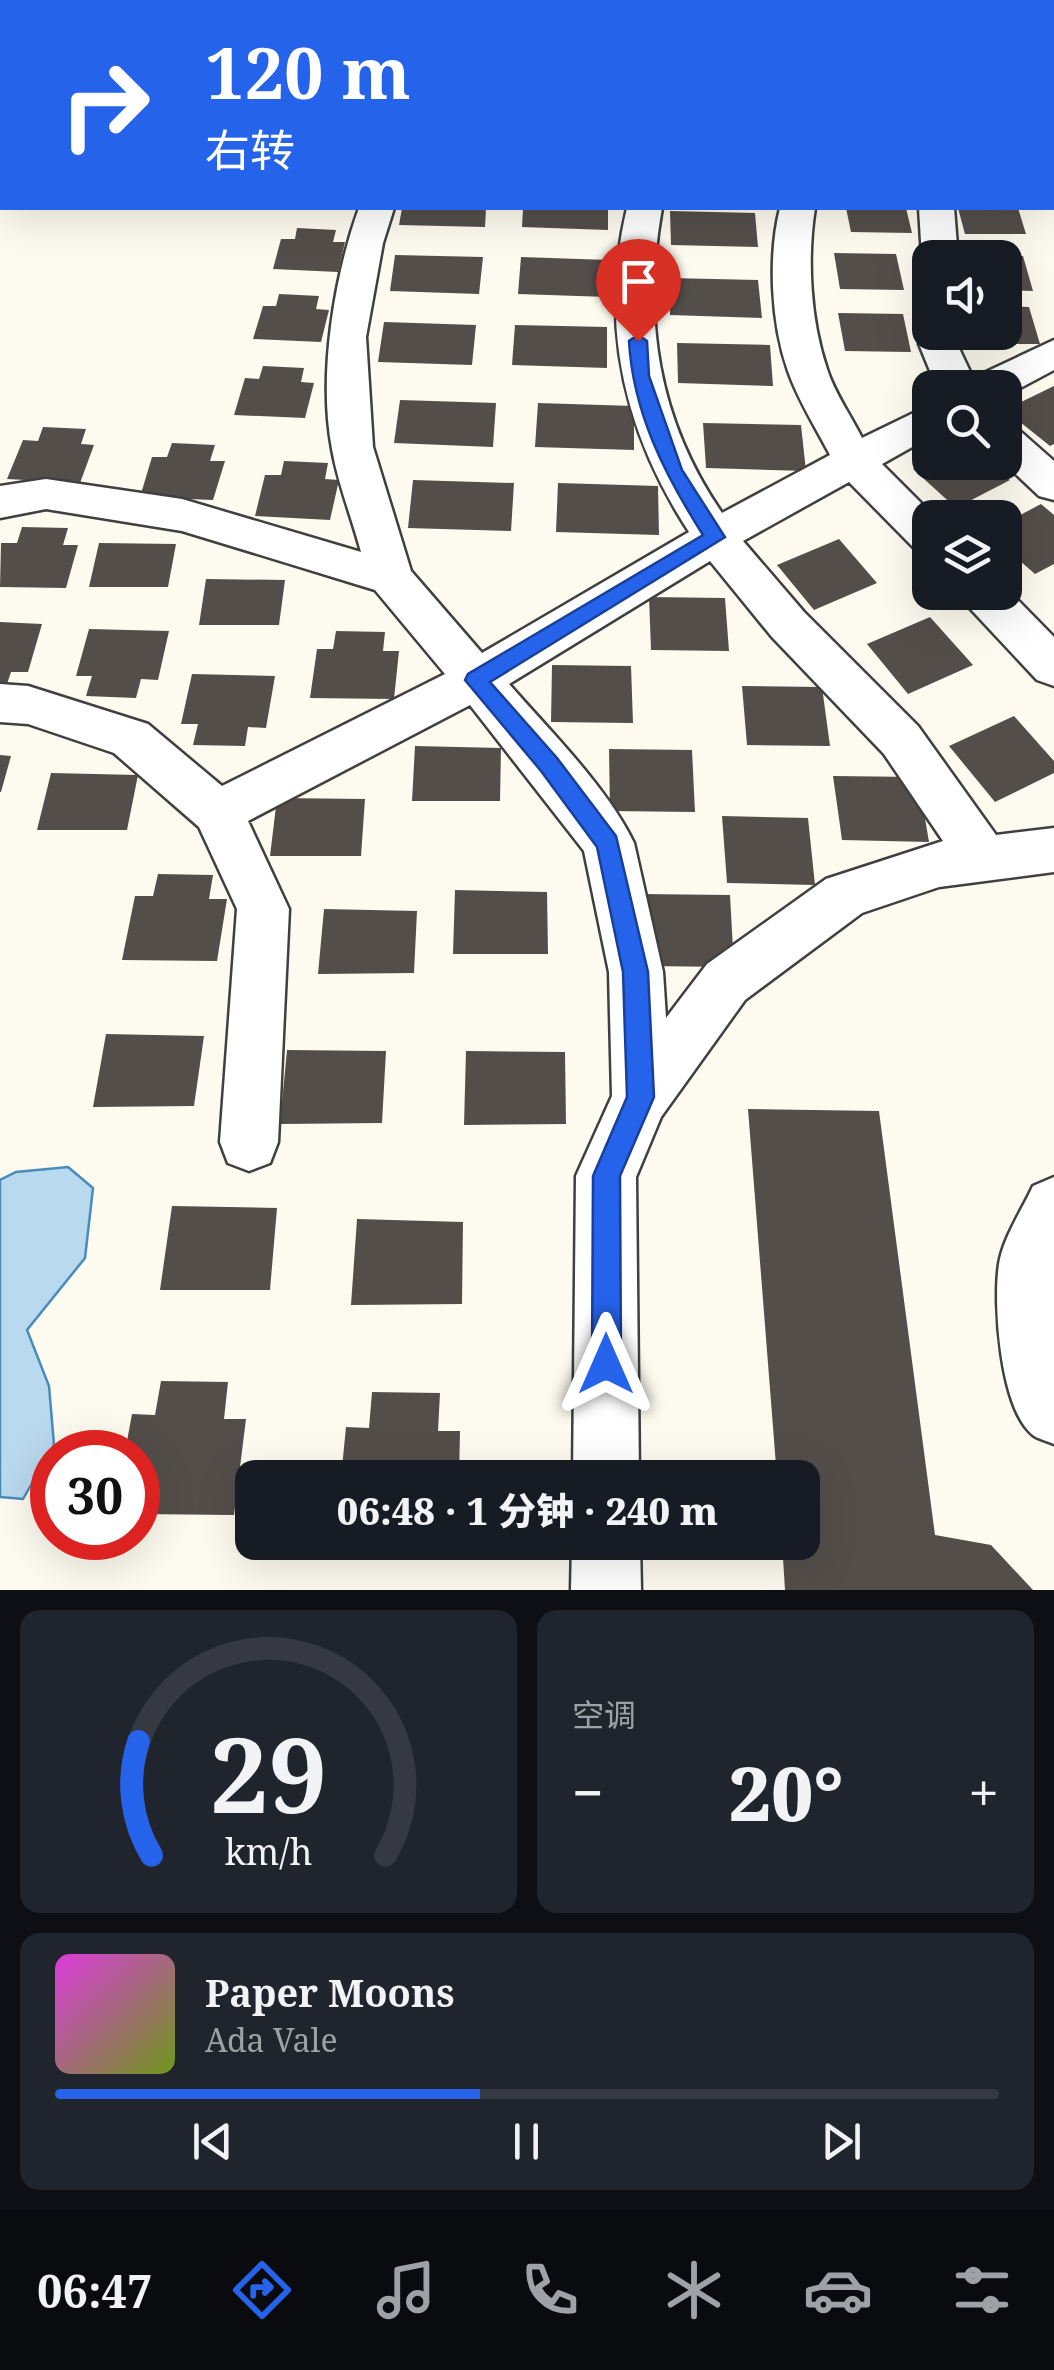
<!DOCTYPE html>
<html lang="zh">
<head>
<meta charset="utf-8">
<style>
  body { margin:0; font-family:"Noto Serif","Noto Sans SC",serif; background:#20242c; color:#f1f3f6; height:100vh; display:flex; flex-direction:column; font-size:38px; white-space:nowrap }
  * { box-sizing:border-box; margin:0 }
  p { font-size:32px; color:#9ea1a6 }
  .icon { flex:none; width:55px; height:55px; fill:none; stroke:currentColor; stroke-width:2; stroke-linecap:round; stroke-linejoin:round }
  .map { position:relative; height:1590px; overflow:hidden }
  .side { display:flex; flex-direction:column; gap:20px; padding:20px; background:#0d0f14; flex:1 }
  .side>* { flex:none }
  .hud { position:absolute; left:0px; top:0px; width:1055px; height:210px; box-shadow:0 10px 40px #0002; background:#2563eb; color:#fff; overflow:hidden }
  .fabs { position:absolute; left:912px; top:240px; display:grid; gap:20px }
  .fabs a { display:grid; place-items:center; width:110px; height:110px; border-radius:20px; background:#171b24; box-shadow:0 10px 40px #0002; font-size:50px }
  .speed { position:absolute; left:30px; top:1430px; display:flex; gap:20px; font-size:50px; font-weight:700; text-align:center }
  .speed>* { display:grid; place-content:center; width:130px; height:130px; border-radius:50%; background:#171b24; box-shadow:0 10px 40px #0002; line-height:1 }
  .speed .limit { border:15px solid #d22; background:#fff; color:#111 }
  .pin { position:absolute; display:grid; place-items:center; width:85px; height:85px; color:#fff; margin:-102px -42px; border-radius:50% 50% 50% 0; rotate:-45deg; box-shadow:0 0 10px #0007 }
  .pin .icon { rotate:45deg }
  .me { position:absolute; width:110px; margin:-55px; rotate:0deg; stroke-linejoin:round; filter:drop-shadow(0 0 8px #0008) }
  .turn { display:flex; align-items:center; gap:35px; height:210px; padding:0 40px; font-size:45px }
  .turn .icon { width:130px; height:130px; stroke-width:2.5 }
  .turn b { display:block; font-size:70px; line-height:85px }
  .big { font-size:75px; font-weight:800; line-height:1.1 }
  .side .widget { flex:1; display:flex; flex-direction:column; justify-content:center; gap:15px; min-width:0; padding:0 35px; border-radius:20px; background:#20242c }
  .side .dial { align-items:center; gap:0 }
  .dial svg { height:260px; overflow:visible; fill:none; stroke:#363941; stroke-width:7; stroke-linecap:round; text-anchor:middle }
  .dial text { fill:#f1f3f6; stroke:none }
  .song { display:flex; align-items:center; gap:30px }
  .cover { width:120px; height:120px; border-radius:15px; background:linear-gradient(135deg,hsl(300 70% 55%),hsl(80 70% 35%)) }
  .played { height:10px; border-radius:5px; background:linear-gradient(90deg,#2563eb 45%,#363941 45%) }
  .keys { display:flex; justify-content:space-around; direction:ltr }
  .heat { display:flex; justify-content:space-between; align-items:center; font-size:55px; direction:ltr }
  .side .tiles { flex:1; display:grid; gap:20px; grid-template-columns:1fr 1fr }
  .widget:last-child { grid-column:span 2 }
  .trip { position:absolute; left:235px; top:1460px; width:585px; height:100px; border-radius:20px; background:#171b24; box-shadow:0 10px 40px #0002; font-weight:800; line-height:100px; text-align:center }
  .menu { display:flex; height:160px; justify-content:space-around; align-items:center; background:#090b0e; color:#9ea1a6 }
  .menu .icon { width:70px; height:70px }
  .menu .active { color:#2563eb }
  .menu b { font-size:45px; color:#f1f3f6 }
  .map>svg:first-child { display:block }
  .water { fill:#b9d9ee; stroke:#498bbc; stroke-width:2.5 }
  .building { fill:#544e4a }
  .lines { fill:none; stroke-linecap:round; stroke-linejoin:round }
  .minor-casing { stroke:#404040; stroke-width:5 }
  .major-casing { stroke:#1e1e1e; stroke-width:5 }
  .minor { fill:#fff; fill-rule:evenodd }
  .major { fill:#e8cf74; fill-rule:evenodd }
  .route { fill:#2563eb; stroke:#184099; stroke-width:2.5 }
</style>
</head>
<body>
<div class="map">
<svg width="1054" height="1590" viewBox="0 0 1054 1590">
  <rect width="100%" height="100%" fill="#fdfbef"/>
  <path class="water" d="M68 1167 93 1188 85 1258 27 1330 49 1386 54 1445 23 1499 0 1497V1180L16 1172Z"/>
  <path class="building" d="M402 208H486L485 227 399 225Z
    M523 208H608V230L522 227Z
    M846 208H906L912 233 851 232Z
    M958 208H1018L1026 234H965Z
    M670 211 755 213 758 247 671 245Z
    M297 228 336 230 333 242H345L338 272 273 269 281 239H295Z
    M834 253 896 254 904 290 840 289Z
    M395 255 483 257 479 294 390 291Z
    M1005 255 1023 256 1033 291 1005 290Z
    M521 257 609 260 608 297 518 294Z
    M669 278 758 280 762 318 670 315Z
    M279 294 319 296 316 309 329 310 321 342 253 339 263 306H276Z
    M1005 306 1029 307 1040 344H974L971 332H1005Z
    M838 313 903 314 911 352 845 351Z
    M384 322 476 325 472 365 378 362Z
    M515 325 607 327V368L512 365Z
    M677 343 770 345 773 386 678 383Z
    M263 366 304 368 301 382 314 383 305 418 234 415 245 378 259 379Z
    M1054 386V444L1050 446 1005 410Z
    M400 400 496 403 493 447 394 443Z
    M538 403 634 406V450L535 447Z
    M703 423 801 425 806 471 706 468Z
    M43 427 86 429 81 444 94 445 80 483 7 479 23 440 38 441Z
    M172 443 215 445 210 461H225L213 500 140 497 152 457H167Z
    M930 460 989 462 1010 480 956 508 913 469Z
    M284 461 328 463 325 479 339 480 330 520 255 516 265 475H281Z
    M413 480 514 483 511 531 408 528Z
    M558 483 658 486 659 535 556 532Z
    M1041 504 1054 515V564L1035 574 1005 548V523Z
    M22 527 68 528 63 545H78L66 588 0 587 1 543H17Z
    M839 539 877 583 814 610 777 565Z
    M99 543 176 544 168 587H89Z
    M206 579 285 580 279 625H199Z
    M649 597 725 598 729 651 651 650Z
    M930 617 973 665 908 694 867 644Z
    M0 622 42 624 28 672H11L5 690H0Z
    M89 629 169 631 158 680 141 679 136 698 86 696 92 676H76Z
    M336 631 385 632 383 651H399L394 699 310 698 317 649H333Z
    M552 665 631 666 633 723 551 722Z
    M192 674 275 676 266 728 248 727 245 746 193 745 198 724H181Z
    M742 686 822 687 830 746 747 745Z
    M1014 716 1054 761V773L995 802 949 746Z
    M415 746 501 748 500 801H412Z
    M609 749 692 750 695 812 610 811Z
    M0 755 11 756 1 792H0Z
    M51 773 138 775 127 830H37Z
    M833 776 918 777 929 842 842 840Z
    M277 798 365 799 361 856H270Z
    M722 816 808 818 815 885 727 883Z
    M158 874 213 875 209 899H227L217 961 122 960 135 896H153Z
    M455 890 547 892 548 954H453Z
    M641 894 730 895 734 967 643 966Z
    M324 909 417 911 414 973 318 974Z
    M106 1034 204 1036 194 1106 93 1107Z
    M287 1050 386 1051 382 1123 280 1124Z
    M466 1051 565 1052 566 1124 464 1125Z
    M748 1109 879 1111 935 1535 991 1545 1033 1590H785L782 1542H802V1478H777Z
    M172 1206 277 1208 270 1290H160Z
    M357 1219 463 1222 462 1304 351 1305Z
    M161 1381 228 1382 224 1419H246L234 1515 138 1514V1452H125L132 1414 155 1415Z
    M372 1392 440 1393 438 1431H460L459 1478H341L346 1427 369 1428Z"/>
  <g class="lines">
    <defs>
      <path id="minor" d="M1052 132H1054V152H1052Z
        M359 208H394L383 243 366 337 373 447 411 571 482 653 689 532C624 432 599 325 627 208H662C642 319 658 420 722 513L830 455C816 428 798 400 788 371 771 323 768 256 780 208H815C807 258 810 319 827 369 834 392 851 416 862 438L930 405V437L882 464 936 518H930V554L915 549 849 482 743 541 804 612 918 726 996 835 1054 828V872L939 887 862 913 745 1000 661 1117 636 1177 639 1478H573L576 1176 612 1096 609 972 584 851 470 705 248 821 289 909 278 1142 270 1163 249 1171 228 1163 220 1142 237 909 199 827 114 753 28 724 0 722V684L28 686 148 724 222 786 445 674 375 590 182 531 46 509 0 518V486L46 479 182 499 361 552C352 518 338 484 332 449 318 376 334 277 359 208ZM710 561 772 637 884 754 943 841 826 879 707 964 666 1018 663 972 634 843C607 787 550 731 509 684Z
        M919 208H954L958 258H930V267L927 266 922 258Z
        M930 321V332H957V344L973 378 1054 340V370L1005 396V388H937L919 344V332Z
        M1005 426 1020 431 1054 461V500L1039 496 1003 462Z
        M1005 587 1054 637V686L1037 680 966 604 960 592H1005Z
        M1054 1177V1444C1048 1441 1038 1439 1033 1435 1000 1409 993 1303 999 1264 1003 1238 1022 1210 1033 1186Z
        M572 1542H640L641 1590H571Z"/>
      <path id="major" d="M120 0H203L205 2H122Z
        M463 0H547L549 2H465Z
        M1052 35H1054V55H1052Z"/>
    </defs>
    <use href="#minor" class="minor-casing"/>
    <use href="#major" class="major-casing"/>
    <use href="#minor" class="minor"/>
    <use href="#major" class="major"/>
  </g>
  <path class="route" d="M638 335 647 341 649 376 682 470 725 537 490 682 557 758 616 836 648 972 654 1097 620 1176 621 1364 617 1375 606 1379 596 1375 592 1364 593 1176 627 1097 623 972 597 847 541 771 465 680 468 674 703 535C665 475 633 413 629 341Z"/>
</svg>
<div class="fabs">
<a><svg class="icon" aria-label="sound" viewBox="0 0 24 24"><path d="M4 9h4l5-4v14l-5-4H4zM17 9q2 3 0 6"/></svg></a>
<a><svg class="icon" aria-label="search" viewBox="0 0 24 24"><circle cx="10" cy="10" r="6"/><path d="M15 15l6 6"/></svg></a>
<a><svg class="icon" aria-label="layers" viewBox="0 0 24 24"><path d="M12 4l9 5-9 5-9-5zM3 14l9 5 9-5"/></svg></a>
</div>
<div class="speed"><div class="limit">30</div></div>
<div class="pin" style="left:638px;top:341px;background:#d93025"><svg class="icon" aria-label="arrive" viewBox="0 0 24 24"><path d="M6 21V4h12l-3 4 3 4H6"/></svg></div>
<svg class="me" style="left:606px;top:1364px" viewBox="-20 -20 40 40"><path d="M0-17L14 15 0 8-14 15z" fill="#2563eb" stroke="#fff" stroke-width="4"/></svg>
<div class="trip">06:48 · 1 分钟 · 240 m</div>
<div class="hud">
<div class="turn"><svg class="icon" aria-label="right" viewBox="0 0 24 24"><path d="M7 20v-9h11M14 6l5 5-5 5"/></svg><div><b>120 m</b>右转</div></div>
</div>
</div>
<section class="side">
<div class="tiles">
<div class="widget dial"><svg viewBox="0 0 100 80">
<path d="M14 69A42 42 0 1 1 86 69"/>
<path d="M14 69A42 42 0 0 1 10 34" stroke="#2563eb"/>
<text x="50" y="56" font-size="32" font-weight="700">29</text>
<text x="50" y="72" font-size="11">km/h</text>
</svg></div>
<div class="widget"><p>空调</p>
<div class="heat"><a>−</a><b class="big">20°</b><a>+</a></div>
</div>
<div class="widget">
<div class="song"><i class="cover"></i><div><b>Paper Moons</b><p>Ada Vale</p></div></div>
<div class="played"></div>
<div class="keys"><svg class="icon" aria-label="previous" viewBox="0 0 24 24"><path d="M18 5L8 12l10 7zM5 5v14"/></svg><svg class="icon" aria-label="pause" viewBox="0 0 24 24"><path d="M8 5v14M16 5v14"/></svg><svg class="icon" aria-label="next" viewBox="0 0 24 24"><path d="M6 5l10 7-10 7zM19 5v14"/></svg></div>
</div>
</div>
</section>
<nav class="menu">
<b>06:47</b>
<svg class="icon active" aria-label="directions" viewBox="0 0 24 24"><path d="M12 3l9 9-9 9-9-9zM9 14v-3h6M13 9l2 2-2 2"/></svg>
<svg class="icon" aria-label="music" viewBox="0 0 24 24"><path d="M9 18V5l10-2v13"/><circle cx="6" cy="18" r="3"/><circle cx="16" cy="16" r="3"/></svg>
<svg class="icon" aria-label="phone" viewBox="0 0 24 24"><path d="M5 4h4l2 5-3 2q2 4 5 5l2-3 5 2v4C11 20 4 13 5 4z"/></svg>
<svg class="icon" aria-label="climate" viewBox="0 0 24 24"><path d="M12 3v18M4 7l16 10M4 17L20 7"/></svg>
<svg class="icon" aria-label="car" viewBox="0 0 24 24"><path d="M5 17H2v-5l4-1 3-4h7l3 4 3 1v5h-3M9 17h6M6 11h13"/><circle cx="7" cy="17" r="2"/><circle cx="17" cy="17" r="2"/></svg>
<svg class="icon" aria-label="filters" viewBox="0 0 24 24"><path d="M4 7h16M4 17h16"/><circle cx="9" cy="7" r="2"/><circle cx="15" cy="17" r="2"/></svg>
</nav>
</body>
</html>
